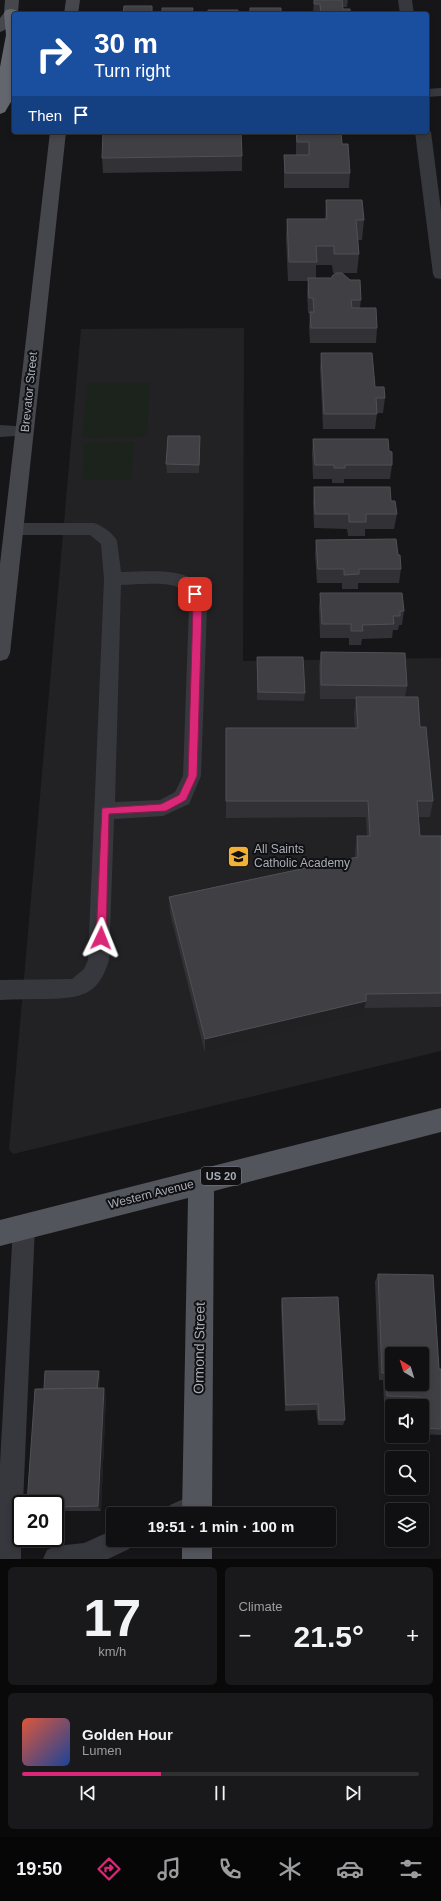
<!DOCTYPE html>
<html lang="en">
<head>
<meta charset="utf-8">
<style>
  body { margin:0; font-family:Helvetica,sans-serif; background:#19191b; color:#f1f3f6; height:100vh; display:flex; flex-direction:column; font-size:15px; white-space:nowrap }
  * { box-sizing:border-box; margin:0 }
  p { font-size:13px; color:#9c9d9f }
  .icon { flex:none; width:22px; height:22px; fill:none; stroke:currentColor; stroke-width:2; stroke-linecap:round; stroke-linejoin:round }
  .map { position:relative; height:1559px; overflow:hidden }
  .sheet { display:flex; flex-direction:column; gap:8px; padding:8px; background:#09090a; flex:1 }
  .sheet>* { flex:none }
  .hud { position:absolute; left:12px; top:12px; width:417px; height:122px; border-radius:4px; box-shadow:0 2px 6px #0003,0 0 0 1px #303032; background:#1a4fa0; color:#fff; overflow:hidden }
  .needle { width:26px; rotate:322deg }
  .fabs { position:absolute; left:385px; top:1347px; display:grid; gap:8px }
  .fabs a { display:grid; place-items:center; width:44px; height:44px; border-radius:4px; background:#101012; box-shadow:0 2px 6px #0003,0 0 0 1px #303032; font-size:20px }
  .speed { position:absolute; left:12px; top:1495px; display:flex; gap:8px; font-size:20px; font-weight:700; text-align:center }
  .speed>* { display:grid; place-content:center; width:52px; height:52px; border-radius:50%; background:#101012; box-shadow:0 2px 6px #0003,0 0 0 1px #303032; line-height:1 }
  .speed .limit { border:2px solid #111; border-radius:6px; background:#fff; color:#111 }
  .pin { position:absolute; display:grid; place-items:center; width:34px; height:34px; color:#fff; margin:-17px; border-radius:8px; box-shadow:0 2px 6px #0006 }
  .me { position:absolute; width:44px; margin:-22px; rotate:2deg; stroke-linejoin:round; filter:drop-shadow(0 0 3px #0008) }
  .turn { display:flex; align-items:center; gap:14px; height:84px; padding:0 16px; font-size:18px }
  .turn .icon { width:52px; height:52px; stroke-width:2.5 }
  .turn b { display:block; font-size:28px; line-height:34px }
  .then { display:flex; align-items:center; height:38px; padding:0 16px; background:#0003; gap:8px; font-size:15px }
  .big { font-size:30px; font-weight:800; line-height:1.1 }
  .sheet .widget { flex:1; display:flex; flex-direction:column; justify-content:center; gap:6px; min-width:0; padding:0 14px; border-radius:6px; background:#19191b }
  .sheet .dial { align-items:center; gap:0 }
  .dial b { font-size:52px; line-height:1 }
  .song { display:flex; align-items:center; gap:12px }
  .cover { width:48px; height:48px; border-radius:6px; background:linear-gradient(135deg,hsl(10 70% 55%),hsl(220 70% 35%)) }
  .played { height:4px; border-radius:2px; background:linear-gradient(90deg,#db2777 35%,#303032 35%) }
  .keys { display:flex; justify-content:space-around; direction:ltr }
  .heat { display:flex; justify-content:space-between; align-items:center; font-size:22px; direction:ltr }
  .sheet .tiles { flex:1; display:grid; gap:8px; grid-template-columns:1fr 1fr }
  .widget:last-child { grid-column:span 2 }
  .trip { position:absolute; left:106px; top:1507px; width:230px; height:40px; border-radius:4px; background:#101012; box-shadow:0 2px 6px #0003,0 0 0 1px #303032; font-weight:800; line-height:40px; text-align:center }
  .dock { display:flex; height:64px; justify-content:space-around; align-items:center; background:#060607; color:#9c9d9f }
  .dock .icon { width:28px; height:28px }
  .dock .on { color:#db2777 }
  .dock b { font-size:18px; color:#f1f3f6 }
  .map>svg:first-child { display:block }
  .built { fill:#222225 }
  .green { fill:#1c231d }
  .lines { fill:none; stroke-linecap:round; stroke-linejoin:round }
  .lane { fill:#37383d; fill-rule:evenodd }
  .street { fill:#37383d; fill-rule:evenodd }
  .secondary { fill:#45474d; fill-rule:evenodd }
  .primary { fill:#53555c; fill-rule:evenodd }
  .highway { fill:#63666e; fill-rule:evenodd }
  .wall { fill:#323236; fill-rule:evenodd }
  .shaded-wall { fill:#212124 }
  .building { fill:#3f3f44; stroke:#4f5156; fill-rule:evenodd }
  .route { fill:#db2777; stroke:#8e194d }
  .labels { text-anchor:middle; stroke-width:4; stroke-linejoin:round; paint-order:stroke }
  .shield { fill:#111113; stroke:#7b7e86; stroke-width:1 }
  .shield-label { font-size:11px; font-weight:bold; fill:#a8adb8 }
  .street-label { font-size:12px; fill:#a8adb8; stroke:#111113 }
  .poi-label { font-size:12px; fill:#a8adb8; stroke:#111113; text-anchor:start }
  .near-street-label { font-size:14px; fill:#a8adb8; stroke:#111113 }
</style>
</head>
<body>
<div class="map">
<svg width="441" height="1559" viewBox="0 0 441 1559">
  <rect width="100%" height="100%" fill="#161618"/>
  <path class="built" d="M244 328 243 661 441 658V1051L13 1154 9 1149 81 329Z"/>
  <path class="green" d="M87 383H150L147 437 82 438Z
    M134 442 132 480H82L84 443Z"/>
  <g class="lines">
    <path class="lane" d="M0 425 31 427 33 431 31 435 0 437Z
      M14 523H94C103 526 113 533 117 541L121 572C140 572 176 568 192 579 201 585 204 598 207 607L201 776 189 804 163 816 114 819 109 960C98 996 81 998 47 999 31 999 16 999 0 1000V980L72 979 84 969 88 960 104 579 101 544 90 535H14L8 533 6 529 8 525ZM121 585C136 585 167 581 179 588 186 591 188 600 189 607L183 776 175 792 160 800 115 802Z
      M24 1215 32 1218 35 1226 23 1504H21V1559H0V1464L13 1226 16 1218Z
      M197 1493 206 1497 210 1506 206 1514H166L170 1505Z
      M113 1530V1540H133L129 1549 108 1559H43L47 1550 56 1546 84 1543Z"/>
    <path class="street" d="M398 0H412L414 14H400Z
      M441 88V96L427 97V89Z
      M14 94V102L0 104V96Z
      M427 128 431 132 441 210V279L435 278 433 274 415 132H427Z"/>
    <path class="secondary" d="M5 0H19L18 13 14 14C14 22 7 30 0 32V18L4 13Z
      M66 0H80L78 14H64Z
      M50 132H66L10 653 7 659 0 661V564Z"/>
    <path class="primary" d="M441 1108V1132L214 1191 212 1514H182L188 1198 0 1246V1220Z
      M182 1540H212V1559H182Z"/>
    <path class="highway" d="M11 9 16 10 18 14H14V70L11 85 12 100 5 112 0 114V67L6 35 4 13 6 10Z"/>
  </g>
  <path class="wall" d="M314 0H348L347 7H343V9L350 14H313Z
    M296 132H341L342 144 350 173 349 188H284V155H296Z
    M242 156V171L103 173 102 158Z
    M326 200 364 220 362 240H358L359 254 357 273H343L361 300 360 308 377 328 376 343H310L309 327 310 313H308L307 293 308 281H288L286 238 287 219H325ZM316 265H332L333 273H336L332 276V278H316Z
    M321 353 375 387 385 398 383 413H377L375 429H323L320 368Z
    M200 436 199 473H167L166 464Z
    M313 439 389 451 392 465 390 479H344V483H332V479H313L312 453Z
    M314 487 391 501 397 514 394 529H365V536H348L347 529 314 528 313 502Z
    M316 540 398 555 401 569 399 583H358V589H342V583H317L315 554Z
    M320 593 404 611 402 625H399L398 630H393L392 638 362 639 361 645H349V638H320L319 607Z
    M321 652 407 686 405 697 420 727 433 801 430 817H418L420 836H441V1007L364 1008 363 1015 205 1053 170 913 169 897 355 857V852L357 836H367L366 817 226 818V728H355L354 714 356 699H320L319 666Z
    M257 657 305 693 304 701 257 700Z
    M378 1274 439 1369H441V1435L422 1434V1406H417V1403L384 1402 383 1380H379L375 1282Z
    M282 1298 345 1420 343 1425H318L316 1410 285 1411 281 1305Z
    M100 1375 99 1388 106 1395 101 1511H55V1504L44 1389Z"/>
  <path class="shaded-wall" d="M366 1001 363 1015 205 1053V1039Z
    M99 1371 100 1375 99 1394 97 1391Z
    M104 1388 106 1395 101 1511 98 1506Z"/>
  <path class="building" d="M314 0H342L343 9H350V14H321L320 4H314Z
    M124 6H152V14H123Z
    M162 8H193L192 14H162Z
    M250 8H281V14H250Z
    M208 10H238V14H208Z
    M103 132H241L242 156 102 158Z
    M296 132H341L342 144H348L350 173H285L284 155H309V142H297Z
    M326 200H362L364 220H356L359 254H334V246H316L317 262H289L287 219H327Z
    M336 273H342L350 280H360L361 300H351L352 308H376L377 328H311L310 312H314L313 298H309L308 278H332V276Z
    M321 353H372L375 387H384L385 398H376L377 414H324Z
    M168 436H200L199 465 166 464Z
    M313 439H388L389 451 392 452V465H345V468H334V465H315Z
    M314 487H390L391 501H395L397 514H366V522H349V514H315Z
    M396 539 398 555H400L401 569H359V574L344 575V569H318L316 540Z
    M320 593H402L404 611H400V616H393L394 624 362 625 363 631H351V624H322Z
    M321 652 405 653 407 686 321 685Z
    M257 657H303L305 693 258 692Z
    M356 697H418L420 727H426L433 801H417L420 836H441V993L366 994V1001L205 1039 169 897 358 857 357 836H370L368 801H226V728H358Z
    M378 1274 433 1275 439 1369H441V1429L422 1428V1406H420V1397L387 1396 386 1373H382ZM392 1354H422V1384H392Z
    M338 1297 345 1420H319L318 1404 286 1405 282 1298Z
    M45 1371H99L97 1388 44 1389Z
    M104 1388 98 1506 55 1507V1504H27L35 1389Z"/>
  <path class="route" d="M195 591 199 594 202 607 197 776 186 800 166 811 109 814 106 938 104 941 101 942 97 941 96 938 102 808 161 804 179 795 188 776 193 607 191 594Z"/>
  <defs>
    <symbol id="school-square" viewBox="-11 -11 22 22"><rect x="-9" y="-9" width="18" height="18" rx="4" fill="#f2b134" stroke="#111113"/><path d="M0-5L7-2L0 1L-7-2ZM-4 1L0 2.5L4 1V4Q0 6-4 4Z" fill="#111"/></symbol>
  </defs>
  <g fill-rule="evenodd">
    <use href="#school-square" x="226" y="844" width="25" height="25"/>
  </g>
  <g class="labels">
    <rect class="shield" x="201" y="1167" width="40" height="18" rx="3"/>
    <g class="shield-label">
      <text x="221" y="1180">US 20</text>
    </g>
    <g class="street-label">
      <text transform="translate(29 392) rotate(-84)" y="4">Brevator Street</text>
      <text transform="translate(151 1194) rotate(-14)" y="4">Western Avenue</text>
    </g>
    <g class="poi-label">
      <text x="254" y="853">All Saints<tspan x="254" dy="14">Catholic Academy</tspan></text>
    </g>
    <g class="near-street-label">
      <text transform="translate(199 1348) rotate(-89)" y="5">Ormond Street</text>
    </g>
  </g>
</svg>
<div class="fabs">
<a><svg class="needle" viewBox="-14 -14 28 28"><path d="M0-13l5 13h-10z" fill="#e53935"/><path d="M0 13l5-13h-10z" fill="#9c9d9f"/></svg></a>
<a><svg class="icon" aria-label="sound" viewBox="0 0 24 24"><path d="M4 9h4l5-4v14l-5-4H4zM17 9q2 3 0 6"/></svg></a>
<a><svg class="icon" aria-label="search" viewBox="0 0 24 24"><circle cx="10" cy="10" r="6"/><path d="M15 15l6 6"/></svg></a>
<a><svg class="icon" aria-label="layers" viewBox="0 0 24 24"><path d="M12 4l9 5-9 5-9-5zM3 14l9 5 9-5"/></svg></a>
</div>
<div class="speed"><div class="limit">20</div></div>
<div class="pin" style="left:195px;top:594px;background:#d93025"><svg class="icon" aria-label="arrive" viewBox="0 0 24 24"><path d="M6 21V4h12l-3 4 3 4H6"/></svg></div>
<svg class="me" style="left:101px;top:938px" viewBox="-20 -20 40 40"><path d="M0-17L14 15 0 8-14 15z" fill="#db2777" stroke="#fff" stroke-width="4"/></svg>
<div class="trip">19:51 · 1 min · 100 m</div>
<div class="hud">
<div class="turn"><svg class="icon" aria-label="right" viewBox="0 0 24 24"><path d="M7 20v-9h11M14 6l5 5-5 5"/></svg><div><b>30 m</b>Turn right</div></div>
<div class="then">Then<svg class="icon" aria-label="arrive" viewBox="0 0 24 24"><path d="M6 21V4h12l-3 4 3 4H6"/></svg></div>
</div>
</div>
<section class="sheet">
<div class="tiles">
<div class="widget dial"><b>17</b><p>km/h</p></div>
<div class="widget"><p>Climate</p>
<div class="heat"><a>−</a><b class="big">21.5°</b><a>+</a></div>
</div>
<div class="widget">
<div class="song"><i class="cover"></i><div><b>Golden Hour</b><p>Lumen</p></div></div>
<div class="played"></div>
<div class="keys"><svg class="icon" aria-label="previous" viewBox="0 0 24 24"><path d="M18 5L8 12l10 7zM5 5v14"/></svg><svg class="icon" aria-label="pause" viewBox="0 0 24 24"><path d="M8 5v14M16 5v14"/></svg><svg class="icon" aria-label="next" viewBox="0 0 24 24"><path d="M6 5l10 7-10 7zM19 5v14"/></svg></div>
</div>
</div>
</section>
<nav class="dock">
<b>19:50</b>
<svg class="icon on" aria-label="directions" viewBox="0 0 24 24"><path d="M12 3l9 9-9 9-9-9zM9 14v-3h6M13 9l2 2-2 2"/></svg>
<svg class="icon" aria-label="music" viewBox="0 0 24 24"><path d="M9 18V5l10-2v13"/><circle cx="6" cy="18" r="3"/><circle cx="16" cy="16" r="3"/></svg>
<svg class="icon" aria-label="phone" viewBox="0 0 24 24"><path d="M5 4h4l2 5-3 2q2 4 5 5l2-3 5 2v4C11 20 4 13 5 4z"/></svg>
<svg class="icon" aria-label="climate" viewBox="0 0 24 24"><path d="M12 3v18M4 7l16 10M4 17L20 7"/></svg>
<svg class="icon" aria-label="car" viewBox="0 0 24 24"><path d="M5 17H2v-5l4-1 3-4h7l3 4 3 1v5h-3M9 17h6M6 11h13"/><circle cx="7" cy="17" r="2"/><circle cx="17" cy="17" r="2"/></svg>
<svg class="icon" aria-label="filters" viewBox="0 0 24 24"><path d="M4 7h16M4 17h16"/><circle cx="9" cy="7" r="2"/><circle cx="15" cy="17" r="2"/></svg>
</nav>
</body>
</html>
